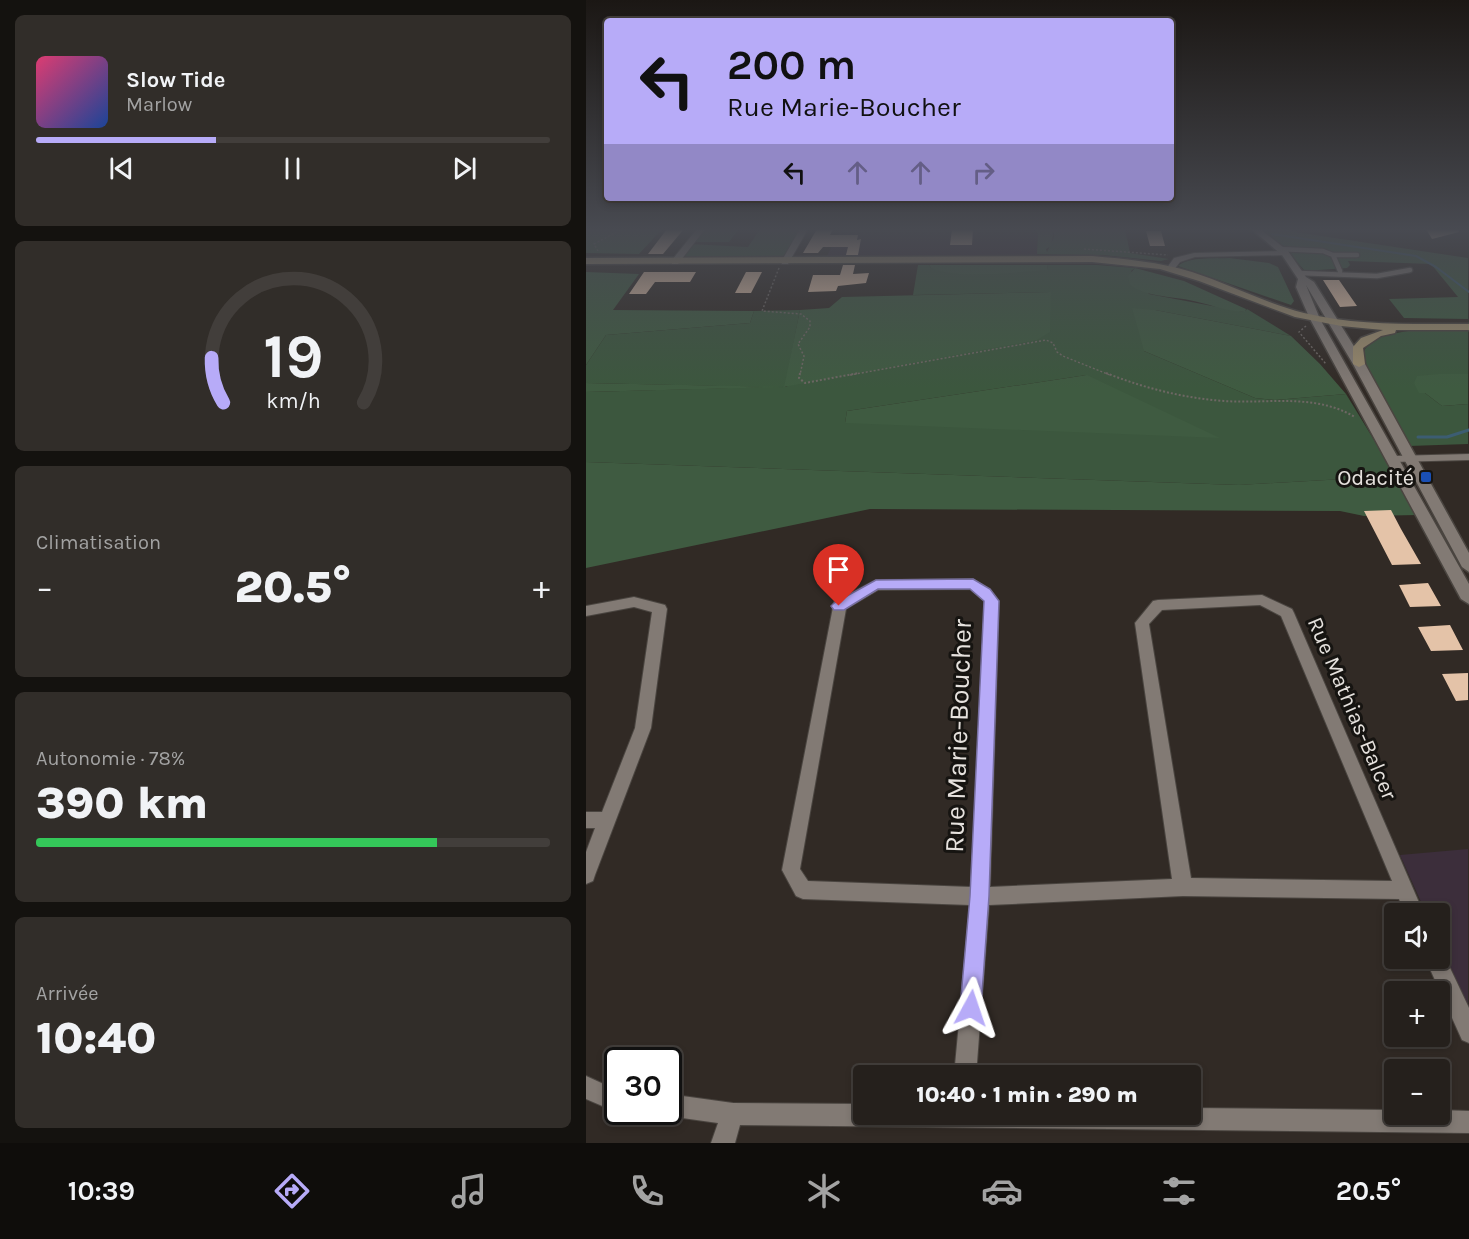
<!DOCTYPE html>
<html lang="fr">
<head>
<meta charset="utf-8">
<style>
  body { margin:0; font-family:Karla,sans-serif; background:#312d29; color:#f1f3f6; height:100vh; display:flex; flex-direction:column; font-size:22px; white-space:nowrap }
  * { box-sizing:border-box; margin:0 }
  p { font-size:20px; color:#a3a3a3 }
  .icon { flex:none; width:33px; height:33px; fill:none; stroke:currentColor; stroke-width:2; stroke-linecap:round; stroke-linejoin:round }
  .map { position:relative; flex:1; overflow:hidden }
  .side { display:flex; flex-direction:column; gap:15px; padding:15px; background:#14120f; width:586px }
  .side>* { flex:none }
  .guide { position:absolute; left:18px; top:18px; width:570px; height:183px; border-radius:6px; box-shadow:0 3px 9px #0003,0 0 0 2px #423e3b; background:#b7abf8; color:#111; overflow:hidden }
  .buttons { position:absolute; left:798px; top:903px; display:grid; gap:12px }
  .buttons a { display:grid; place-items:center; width:66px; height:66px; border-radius:6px; background:#25201c; box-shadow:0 3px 9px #0003,0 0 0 2px #423e3b; font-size:30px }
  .speed { position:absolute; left:18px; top:1047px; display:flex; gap:12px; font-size:30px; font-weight:700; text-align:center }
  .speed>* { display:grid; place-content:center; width:78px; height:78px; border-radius:50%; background:#25201c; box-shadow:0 3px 9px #0003,0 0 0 2px #423e3b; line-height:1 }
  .speed .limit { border:3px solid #111; border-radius:9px; background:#fff; color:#111 }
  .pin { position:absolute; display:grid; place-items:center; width:51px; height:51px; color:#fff; margin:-62px -26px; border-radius:50% 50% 50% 0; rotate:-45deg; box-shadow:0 0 6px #0007 }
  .pin .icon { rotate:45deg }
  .me { position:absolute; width:66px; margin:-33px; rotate:5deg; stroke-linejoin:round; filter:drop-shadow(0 0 4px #0008) }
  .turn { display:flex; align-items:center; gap:21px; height:126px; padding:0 24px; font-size:27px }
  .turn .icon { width:78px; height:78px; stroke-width:2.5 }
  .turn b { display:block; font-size:42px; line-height:51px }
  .lanes { display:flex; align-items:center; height:57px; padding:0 24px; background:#0003; justify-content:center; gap:30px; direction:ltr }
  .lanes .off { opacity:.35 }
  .big { font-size:45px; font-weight:800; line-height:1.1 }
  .side .tile { flex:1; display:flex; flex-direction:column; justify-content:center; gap:9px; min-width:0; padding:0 21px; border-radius:9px; background:#312d29 }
  .side .dial { align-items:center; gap:0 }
  .dial svg { height:156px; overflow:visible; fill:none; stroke:#423e3b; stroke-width:7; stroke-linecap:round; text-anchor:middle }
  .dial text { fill:#f1f3f6; stroke:none }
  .song { display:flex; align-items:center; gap:18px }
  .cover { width:72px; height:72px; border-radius:9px; background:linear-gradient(135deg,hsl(340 70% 55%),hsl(220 70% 35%)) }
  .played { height:6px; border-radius:3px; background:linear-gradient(90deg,#b7abf8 35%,#423e3b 35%) }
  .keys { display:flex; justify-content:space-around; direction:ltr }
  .heat { display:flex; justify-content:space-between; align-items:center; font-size:33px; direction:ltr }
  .charge { height:9px; border-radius:4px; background:linear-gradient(90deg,#34c759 78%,#423e3b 0) }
  .trip { position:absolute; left:267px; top:1065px; width:348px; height:60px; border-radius:6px; background:#25201c; box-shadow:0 3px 9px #0003,0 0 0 2px #423e3b; font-weight:800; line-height:60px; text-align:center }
  .menu { display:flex; height:96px; justify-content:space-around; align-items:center; background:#0f0d0b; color:#a3a3a3 }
  .menu .icon { width:42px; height:42px }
  .menu .selected { color:#b7abf8 }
  .menu b { font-size:27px; color:#f1f3f6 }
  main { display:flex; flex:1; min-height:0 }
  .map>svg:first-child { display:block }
  .commercial { fill:#3c2e3b }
  .green { fill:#3c573e; fill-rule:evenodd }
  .forest { fill:#3f5b41 }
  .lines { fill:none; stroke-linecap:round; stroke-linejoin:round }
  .stream-far1 { stroke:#3c5d72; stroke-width:2 }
  .stream { stroke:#3c5d72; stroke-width:3 }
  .building { fill:#e4c3a8 }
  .service-casing { stroke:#4a4540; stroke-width:7 }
  .minor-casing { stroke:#4a4540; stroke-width:2 }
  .tertiary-casing { stroke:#4a4540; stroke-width:3 }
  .secondary-casing { stroke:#4a4540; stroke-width:3 }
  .path-far1 { stroke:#6d6763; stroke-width:1.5; stroke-dasharray:2 2; stroke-linecap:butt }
  .path { stroke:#6d6763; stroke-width:2; stroke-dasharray:2 2; stroke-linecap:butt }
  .service { stroke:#827a74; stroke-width:4.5 }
  .minor { fill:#827a74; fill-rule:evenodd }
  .tertiary { fill:#827a74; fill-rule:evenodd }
  .secondary { fill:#9a8b6d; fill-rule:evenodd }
  .route { fill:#b7abf8; stroke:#776fa1; stroke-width:1.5 }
  .transit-dot { fill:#1a4fb4; stroke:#161411; stroke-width:2 }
  .labels { text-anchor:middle; stroke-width:6; stroke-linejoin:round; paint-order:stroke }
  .poi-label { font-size:22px; fill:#e6e2de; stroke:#161411; text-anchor:end }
  .street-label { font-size:22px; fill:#e6e2de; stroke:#161411 }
  .near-street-label { font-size:27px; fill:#e6e2de; stroke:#161411 }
</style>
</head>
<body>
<main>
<section class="side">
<div class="tile">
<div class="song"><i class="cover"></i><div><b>Slow Tide</b><p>Marlow</p></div></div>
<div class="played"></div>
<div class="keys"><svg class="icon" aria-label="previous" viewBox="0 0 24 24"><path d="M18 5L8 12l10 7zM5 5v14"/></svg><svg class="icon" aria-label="pause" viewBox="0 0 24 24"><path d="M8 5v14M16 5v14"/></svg><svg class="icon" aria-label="next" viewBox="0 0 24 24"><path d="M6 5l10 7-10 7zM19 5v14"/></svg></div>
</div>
<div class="tile dial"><svg viewBox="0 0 100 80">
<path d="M14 69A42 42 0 1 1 86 69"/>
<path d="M14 69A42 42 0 0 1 8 46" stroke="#b7abf8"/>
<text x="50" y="56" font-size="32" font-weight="700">19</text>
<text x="50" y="72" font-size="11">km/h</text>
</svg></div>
<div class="tile"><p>Climatisation</p>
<div class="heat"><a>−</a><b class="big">20.5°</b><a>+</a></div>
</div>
<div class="tile"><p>Autonomie · 78%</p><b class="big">390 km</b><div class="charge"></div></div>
<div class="tile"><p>Arrivée</p><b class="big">10:40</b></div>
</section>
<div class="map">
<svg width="883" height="1143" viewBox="0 0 883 1143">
  <rect width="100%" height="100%" fill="#312a25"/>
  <path class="commercial" d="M258 229H446L452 234 451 259 238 262 254 230Z
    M882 849V1007L854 943V914L840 913 814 855Z"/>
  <path class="green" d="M115 229H153L143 242H105Z
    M174 229H218L199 262H89L103 244 162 247Z
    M468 229H539L544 253 583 259 575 261 517 255 451 254V252H461L468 237Z
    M332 265H343L345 268 462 270 461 265H511L549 268 545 271 563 294 658 312 661 309 705 336 569 310 558 351 669 398 689 400 760 394 810 476 653 485 0 462V392L179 387 0 383V365L20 335 164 323 168 311 214 310 199 387 465 292 327 295ZM501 375 259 423 261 411Z
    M822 331H882V374H852L839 393 856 406 882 404V444L823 446 777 366 779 349 784 343 798 335Z"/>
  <path class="forest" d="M0 229H76L53 254 0 253Z
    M448 229H468L465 246 460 249 461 252H451L452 234Z
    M672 229H703L709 232 882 258V319L818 318 803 299 872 297 845 264 762 261 764 265 761 268 719 271 694 243Z
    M643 258 683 263 692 267 708 301 705 305 592 266C603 256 629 259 643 258Z
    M343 265H461L462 270C432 272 371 280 345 268Z
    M549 268 598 281 660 309 659 312C640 312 621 303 603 300 583 296 561 297 544 285L542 276Z
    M0 272 53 274 27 310 168 311 164 323 20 335 0 365Z
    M465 292 464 332 451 340 198 387 0 392V383L198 387 214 310 243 308 256 297Z
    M546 308 569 310 705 336 734 364 760 394 689 400 669 398 558 351Z
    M852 374H882V404L856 406 839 393H833L828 383 831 376Z
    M501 375 634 438 259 423 261 411Z
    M0 462 652 485 810 476 832 515 778 516 754 511 284 509 0 568Z"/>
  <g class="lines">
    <path class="stream-far1" d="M686 234 830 256 850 267 883 292"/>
    <path class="stream" d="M832 437H861L883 430"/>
  </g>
  <path class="building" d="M81 229H98L77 254H62Z
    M231 229H247L244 235H272L271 240 275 239 272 255H260L262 247H237L232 253H217Z
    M366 229H387L386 245H364Z
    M840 229H872L873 232 846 239Z
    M560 231H575L579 246H564Z
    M257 265H269L267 274 283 273 280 283 252 286 250 291 222 292 227 275H254Z
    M58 272H110L104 282H69L60 294H43Z
    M160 272H176L165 293H149Z
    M737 280H753L771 306 754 307Z
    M805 510 815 529 835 564 806 565 778 511Z
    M842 583 855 606 824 607 813 585Z
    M864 625 877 650 845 651 832 627Z
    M882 673V700L870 701 856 674Z"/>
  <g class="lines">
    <defs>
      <path id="service" d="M693 249 737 251 747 255 754 271
        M747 255H771
        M713 273 791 276 824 270"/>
      <path id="minor" d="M111 229H119L92 264H86V260Z
        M214 229H222L202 264H196L195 262Z
        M699 251 703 253 702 255 609 257 594 262 587 271 580 269 588 258 608 253Z
        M883 454V460L807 462 801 459 807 456Z
        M387 579 404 589 413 601 404 887 586 879 549 623 567 601 572 600 676 595 706 609 708 613 838 914H819L813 899 597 896 403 905 390 1076H368L384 905 217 899 210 896 196 870 248 602 290 580ZM384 589 399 602 385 887 222 881 214 869 260 609 292 590ZM674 605 695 616 806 881 605 878 563 624 576 610Z
        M48 597 79 605 81 609 65 728 9 875 7 881 0 884V852L9 828H0V812H16L49 728 66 612 48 607 0 616V606Z
        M854 950 856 951 883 1008V1043L876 1040 839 958H854Z
        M0 1076 22 1086 32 1087V1109L21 1108 0 1099Z
        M82 1094 147 1103 278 1104V1114H604V1108L808 1110V1114H854V1110L883 1111V1133L154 1125 149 1143H125L132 1123 82 1116 74 1113 82 1112Z"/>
      <path id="tertiary" d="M665 229H674L702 251 720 277 728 282 779 364 883 553V572L876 567 767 364 720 285 734 319 883 584V604L875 599 724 319 710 287 712 279 696 255Z"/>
      <path id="secondary" d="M506 256C540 259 573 262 606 272 643 284 679 303 718 313 772 326 828 324 883 324V330H810L809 333 795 336 777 348 779 364 773 367 767 364V347L775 338 797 330 755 326 709 317 613 281 574 269 506 262 0 264V258Z"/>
    </defs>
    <use href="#service" class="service-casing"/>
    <use href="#minor" class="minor-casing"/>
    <use href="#tertiary" class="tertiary-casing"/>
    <use href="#secondary" class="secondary-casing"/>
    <path class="path-far1" d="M498 249 582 255
      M12 251 8 244 36 229
      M193 268 176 311 215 314 224 321V327L212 344 218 356 214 375
      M720 326 713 332 740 364
      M264 375 460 340 467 343 471 352 477 356 524 375"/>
    <path class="path" d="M214 373 213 378 219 383 273 373
      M520 373C558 388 597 398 638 401 683 404 728 393 769 417"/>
    <use href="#service" class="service"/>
    <use href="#minor" class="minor"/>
    <use href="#tertiary" class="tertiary"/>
    <use href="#secondary" class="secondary"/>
  </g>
  <linearGradient id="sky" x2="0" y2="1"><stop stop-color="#1b1714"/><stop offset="0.59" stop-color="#484a51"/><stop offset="1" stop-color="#484a51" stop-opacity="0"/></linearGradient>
  <rect width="883" height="389" fill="url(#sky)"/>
  <path class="route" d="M387 579 404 589 413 601 403 896 395 1008 392 1016 385 1019 377 1016 374 1008 384 896 398 601 384 589H292L258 610H248L245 606 248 603 290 580Z"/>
  <rect class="transit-dot" x="834" y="471" width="12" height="12" rx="3"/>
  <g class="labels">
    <g class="poi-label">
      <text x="828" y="485">Odacité</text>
    </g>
    <g class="street-label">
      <text transform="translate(767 708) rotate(67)" y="8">Rue Mathias-Balcer</text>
    </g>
    <g class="near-street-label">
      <text transform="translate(372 736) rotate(-88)" y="9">Rue Marie-Boucher</text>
    </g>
  </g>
</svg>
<div class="buttons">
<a><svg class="icon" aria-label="sound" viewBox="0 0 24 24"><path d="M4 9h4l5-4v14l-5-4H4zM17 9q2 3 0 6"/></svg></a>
<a>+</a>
<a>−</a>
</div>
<div class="speed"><div class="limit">30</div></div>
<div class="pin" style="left:253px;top:606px;background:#d93025"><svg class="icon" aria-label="arrive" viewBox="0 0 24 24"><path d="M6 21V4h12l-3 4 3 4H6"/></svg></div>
<svg class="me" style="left:385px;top:1008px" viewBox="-20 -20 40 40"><path d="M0-17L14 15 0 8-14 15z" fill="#b7abf8" stroke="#fff" stroke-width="4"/></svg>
<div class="trip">10:40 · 1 min · 290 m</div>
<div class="guide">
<div class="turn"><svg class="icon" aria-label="left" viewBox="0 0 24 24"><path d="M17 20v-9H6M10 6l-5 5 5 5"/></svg><div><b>200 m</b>Rue Marie-Boucher</div></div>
<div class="lanes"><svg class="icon" aria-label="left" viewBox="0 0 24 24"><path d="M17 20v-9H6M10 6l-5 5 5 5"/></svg><svg class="icon off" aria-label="ahead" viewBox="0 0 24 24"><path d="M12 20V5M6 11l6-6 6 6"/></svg><svg class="icon off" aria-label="ahead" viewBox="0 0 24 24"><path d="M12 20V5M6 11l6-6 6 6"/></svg><svg class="icon off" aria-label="right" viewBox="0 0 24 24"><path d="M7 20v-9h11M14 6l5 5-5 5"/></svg></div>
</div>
</div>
</main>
<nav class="menu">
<b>10:39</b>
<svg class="icon selected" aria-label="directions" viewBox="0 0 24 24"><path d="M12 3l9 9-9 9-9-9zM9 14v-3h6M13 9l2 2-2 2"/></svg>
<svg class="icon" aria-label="music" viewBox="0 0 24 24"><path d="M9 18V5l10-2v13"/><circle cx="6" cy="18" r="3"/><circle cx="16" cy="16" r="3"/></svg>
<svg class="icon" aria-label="phone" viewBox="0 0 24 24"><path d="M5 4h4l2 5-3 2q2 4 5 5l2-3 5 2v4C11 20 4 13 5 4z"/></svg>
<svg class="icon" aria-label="climate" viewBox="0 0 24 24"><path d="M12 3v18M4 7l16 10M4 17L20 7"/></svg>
<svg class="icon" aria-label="car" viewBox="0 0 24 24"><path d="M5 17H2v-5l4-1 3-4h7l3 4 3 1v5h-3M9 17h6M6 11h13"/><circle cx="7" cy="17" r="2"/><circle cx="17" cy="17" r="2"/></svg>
<svg class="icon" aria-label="filters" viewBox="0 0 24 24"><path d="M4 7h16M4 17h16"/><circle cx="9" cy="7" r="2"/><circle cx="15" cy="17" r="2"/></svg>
<b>20.5°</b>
</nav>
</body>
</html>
